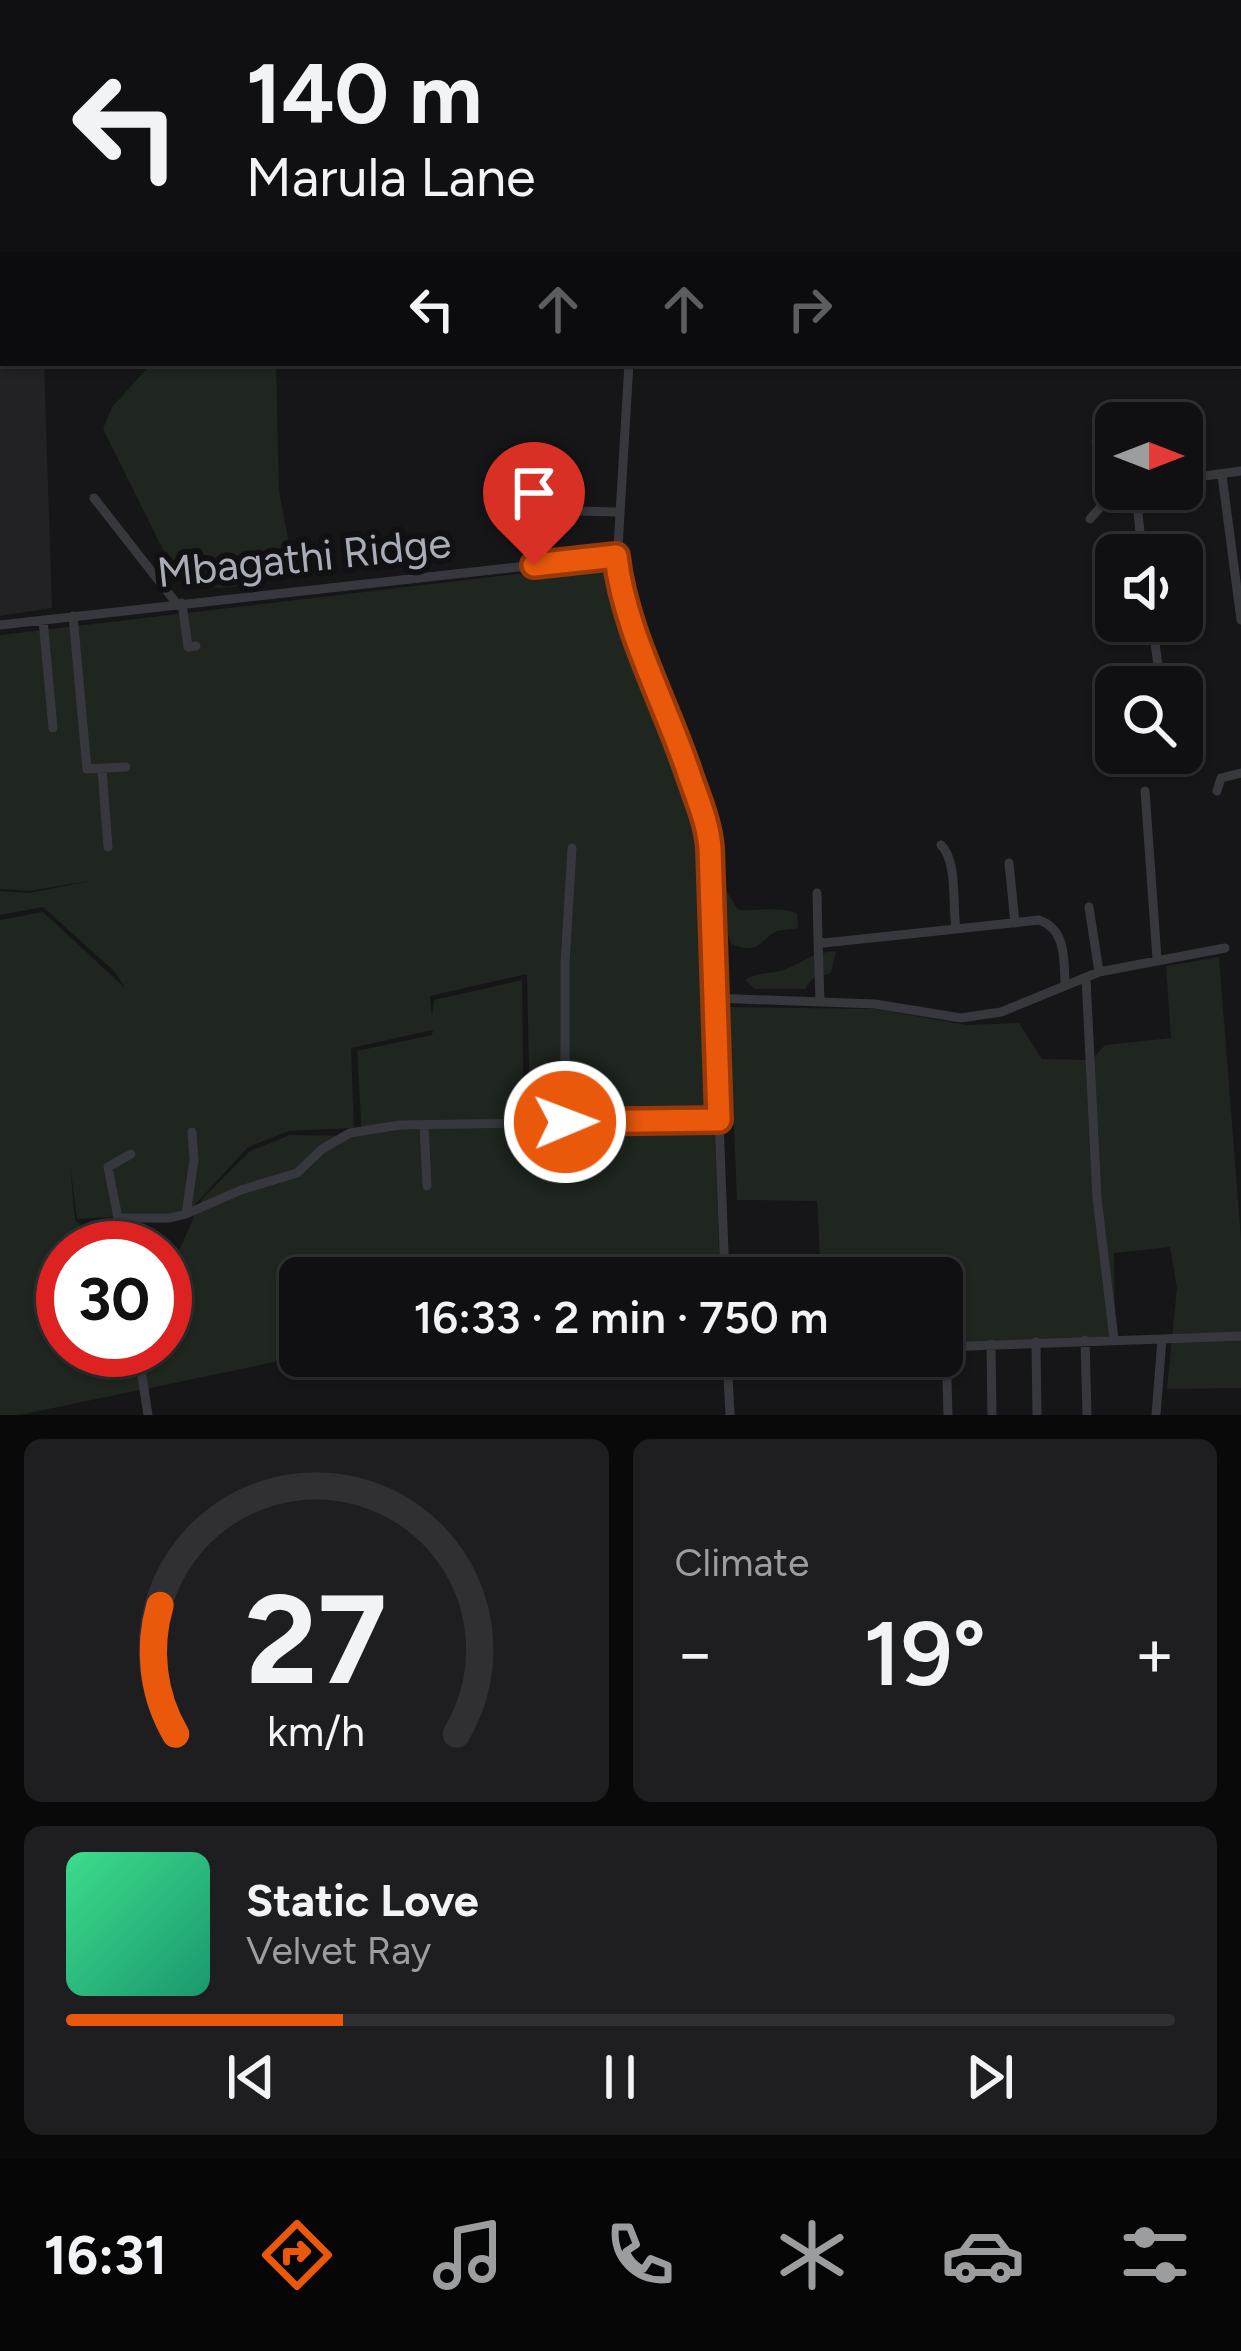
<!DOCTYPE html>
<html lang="en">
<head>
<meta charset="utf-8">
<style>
  body { margin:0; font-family:Figtree,sans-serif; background:#1e1e20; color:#f1f3f6; height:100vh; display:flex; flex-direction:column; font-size:45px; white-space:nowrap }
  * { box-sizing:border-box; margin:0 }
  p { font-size:39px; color:#9c9d9f }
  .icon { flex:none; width:66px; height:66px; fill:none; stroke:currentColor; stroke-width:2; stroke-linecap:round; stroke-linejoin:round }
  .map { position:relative; height:1415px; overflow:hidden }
  .side { display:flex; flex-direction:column; gap:24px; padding:24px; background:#09090a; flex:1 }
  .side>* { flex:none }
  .hud { position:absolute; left:0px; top:0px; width:1242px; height:366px; box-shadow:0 3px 9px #0004,0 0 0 3px #303032; background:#101012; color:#f1f3f6; overflow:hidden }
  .needle { width:78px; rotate:90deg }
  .controls { position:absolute; left:1095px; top:402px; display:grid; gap:24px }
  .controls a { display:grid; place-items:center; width:108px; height:108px; border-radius:18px; background:#101012; box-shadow:0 3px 9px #0004,0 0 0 3px #303032; font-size:60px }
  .speed { position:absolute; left:36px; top:1221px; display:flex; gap:24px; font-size:60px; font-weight:700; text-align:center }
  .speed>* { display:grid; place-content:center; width:156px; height:156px; border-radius:50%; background:#101012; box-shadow:0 3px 9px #0004,0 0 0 3px #303032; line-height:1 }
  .speed .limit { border:18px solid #d22; background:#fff; color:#111 }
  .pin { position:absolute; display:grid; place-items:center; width:102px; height:102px; color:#fff; margin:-123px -51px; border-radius:50% 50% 50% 0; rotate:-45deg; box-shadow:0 0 12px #0007 }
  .pin .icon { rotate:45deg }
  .me { position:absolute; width:132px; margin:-66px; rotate:89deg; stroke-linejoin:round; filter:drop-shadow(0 0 9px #0008) }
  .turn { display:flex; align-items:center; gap:42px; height:252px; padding:0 48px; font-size:54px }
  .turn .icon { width:156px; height:156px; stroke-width:2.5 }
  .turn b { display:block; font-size:84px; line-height:102px }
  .lanes { display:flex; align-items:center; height:114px; padding:0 48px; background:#0003; justify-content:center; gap:60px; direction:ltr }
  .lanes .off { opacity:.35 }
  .big { font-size:90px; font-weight:600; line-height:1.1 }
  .side .widget { flex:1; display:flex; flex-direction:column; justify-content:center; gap:18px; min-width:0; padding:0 42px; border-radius:18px; background:#1e1e20 }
  .side .dial { align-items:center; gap:0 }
  .dial svg { height:312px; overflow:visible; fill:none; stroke:#303032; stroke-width:7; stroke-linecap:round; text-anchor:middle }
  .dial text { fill:#f1f3f6; stroke:none }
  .song { display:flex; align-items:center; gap:36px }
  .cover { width:144px; height:144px; border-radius:18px; background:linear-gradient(135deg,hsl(150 70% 55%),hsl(160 70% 35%)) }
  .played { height:12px; border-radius:6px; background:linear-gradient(90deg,#ea580c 25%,#303032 25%) }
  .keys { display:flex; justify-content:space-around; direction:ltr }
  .heat { display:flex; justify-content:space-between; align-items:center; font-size:66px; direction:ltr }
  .side .tiles { flex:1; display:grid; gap:24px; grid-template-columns:1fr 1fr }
  .widget:last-child { grid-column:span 2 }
  .trip { position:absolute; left:279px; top:1257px; width:684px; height:120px; border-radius:18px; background:#101012; box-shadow:0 3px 9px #0004,0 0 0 3px #303032; font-weight:600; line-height:120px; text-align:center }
  .menu { display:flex; height:192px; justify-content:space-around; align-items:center; background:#060607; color:#9c9d9f }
  .menu .icon { width:84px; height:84px }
  .menu .current { color:#ea580c }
  .menu b { font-size:54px; color:#f1f3f6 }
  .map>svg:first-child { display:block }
  .built { fill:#222225 }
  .green { fill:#1e261f; fill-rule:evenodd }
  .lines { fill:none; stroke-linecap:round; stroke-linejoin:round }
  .river { stroke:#2c353c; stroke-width:14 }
  .minor { stroke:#37383d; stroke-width:9 }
  .route-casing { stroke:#983908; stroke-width:30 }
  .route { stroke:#ea580c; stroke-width:21 }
  .labels { text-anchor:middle; stroke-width:12; stroke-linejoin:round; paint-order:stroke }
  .street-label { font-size:42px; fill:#a8adb8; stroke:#111113 }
</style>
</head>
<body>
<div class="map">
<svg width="1241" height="1415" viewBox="0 0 1241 1415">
  <rect width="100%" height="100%" fill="#161618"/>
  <path class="built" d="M0 152 3 363H44L52 608 0 616Z"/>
  <path class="green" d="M152 363H276L279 491 291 554C265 589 219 593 179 582L103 429 112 407Z
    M610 563 702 852 709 1117 530 1113 527 974 430 996 432 1017 434 1000 522 980 524 1134H715L720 1278H300V1356H304L19 1415H0V920L43 912 125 988 115 972 43 907 0 915V891L29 893 95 880 29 891 0 889V635ZM433 1030 432 1035 357 1051 362 1136 290 1135 250 1151 202 1199 165 1282V1350H63V1248H108L75 1220 70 1164 77 1219 169 1214 192 1208 248 1147 289 1131 354 1128 351 1048Z
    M724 887 738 910C759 911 777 906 797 913L798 928C796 929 779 930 777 931 757 942 760 955 731 944L726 927Z
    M836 951 831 973 813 978 805 989H755L745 980C759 971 772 975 786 969 808 960 810 953 836 951Z
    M1219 957 1241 1239V1388L1167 1389 1177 1288 1170 1247 1114 1253 1115 1337 942 1343V1278H821L817 1201 737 1200 729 1007 875 1009 967 1025 1019 1023 1042 1059 1092 1060 1105 1045 1171 1038 1166 966Z"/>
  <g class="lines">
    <path class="river" d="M255 3 257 0
      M0 187 3 188"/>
    <path class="minor" d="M490 0 492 3
      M762 0V3
      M1098 0V3
      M1193 0 1194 3
      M1239 6 1241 5
      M1239 278H1241
      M629 363 617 564 642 650 679 744 708 832 725 1278
      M1096 442 1115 491
      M1222 475 1241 620
      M1182 479 1241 471
      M1136 489 1142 555
      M94 498 177 604
      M534 510 619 512
      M1090 519 1115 491 1125 489
      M182 603 188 647 196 646
      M73 616 87 769 126 767
      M43 620 53 728
      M1152 621 1161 687
      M0 625 616 556
      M102 770 108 847
      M1145 791 1157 959
      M1217 791 1221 778 1241 773
      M941 845C958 862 952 903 956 929L1039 920C1066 929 1064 959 1065 984
      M1009 863 1015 923
      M817 893 818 940 824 943 956 929
      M1089 907 1099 972
      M818 940 820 1002
      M1086 978 1097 1198 1114 1339
      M712 998 875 1004 961 1018 1001 1012 1099 972 1225 948
      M565 1122V963L572 848
      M424 1125 427 1186
      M186 1214 194 1160 192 1132
      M118 1218 108 1167 131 1154
      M122 1248 118 1218H170L186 1214 241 1190 297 1173 322 1149 350 1133 400 1125 719 1120
      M724 1256 739 1264 813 1265
      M1085 1340 1087 1415
      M1036 1342 1037 1415
      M991 1344 992 1415
      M942 1347 1162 1339
      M946 1347 948 1415
      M138 1350 148 1415
      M727 1356 730 1415
      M1156 1415 1162 1339 1241 1336"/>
  </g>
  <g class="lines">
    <defs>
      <path id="route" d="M534 565 616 556C624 630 667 706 690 777 698 800 708 823 710 848L719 1120 565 1122"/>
    </defs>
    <use href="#route" class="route-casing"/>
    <use href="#route" class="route"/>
  </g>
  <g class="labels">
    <g class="street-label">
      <text transform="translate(304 557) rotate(-6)" y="15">Mbagathi Ridge</text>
    </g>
  </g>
</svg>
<div class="controls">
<a><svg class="needle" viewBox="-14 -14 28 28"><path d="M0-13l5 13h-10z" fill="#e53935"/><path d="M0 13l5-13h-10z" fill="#9c9d9f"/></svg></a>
<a><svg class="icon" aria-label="sound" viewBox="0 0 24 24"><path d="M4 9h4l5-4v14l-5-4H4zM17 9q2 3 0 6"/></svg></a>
<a><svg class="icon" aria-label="search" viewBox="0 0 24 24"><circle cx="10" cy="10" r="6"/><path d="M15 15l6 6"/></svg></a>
</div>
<div class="speed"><div class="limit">30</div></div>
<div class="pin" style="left:534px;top:565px;background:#d93025"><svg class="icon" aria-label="arrive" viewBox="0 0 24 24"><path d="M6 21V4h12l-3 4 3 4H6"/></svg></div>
<svg class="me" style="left:565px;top:1122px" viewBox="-20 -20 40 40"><circle r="17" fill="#ea580c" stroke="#fff" stroke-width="3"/><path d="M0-11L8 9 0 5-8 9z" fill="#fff"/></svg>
<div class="trip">16:33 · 2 min · 750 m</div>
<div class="hud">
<div class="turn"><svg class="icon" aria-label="left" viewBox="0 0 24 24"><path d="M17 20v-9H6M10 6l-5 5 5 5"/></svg><div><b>140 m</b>Marula Lane</div></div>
<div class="lanes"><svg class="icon" aria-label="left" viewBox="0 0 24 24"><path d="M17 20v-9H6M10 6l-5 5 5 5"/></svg><svg class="icon off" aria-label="ahead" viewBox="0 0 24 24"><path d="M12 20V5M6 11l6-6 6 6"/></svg><svg class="icon off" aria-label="ahead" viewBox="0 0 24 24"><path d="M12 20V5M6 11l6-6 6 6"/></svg><svg class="icon off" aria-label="right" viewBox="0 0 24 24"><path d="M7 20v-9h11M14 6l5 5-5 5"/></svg></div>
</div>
</div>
<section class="side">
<div class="tiles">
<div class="widget dial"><svg viewBox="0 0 100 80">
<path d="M14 69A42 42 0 1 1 86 69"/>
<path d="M14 69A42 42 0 0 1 10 36" stroke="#ea580c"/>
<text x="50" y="56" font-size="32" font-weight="700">27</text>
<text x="50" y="72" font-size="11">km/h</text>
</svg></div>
<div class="widget"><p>Climate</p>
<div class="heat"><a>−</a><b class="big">19°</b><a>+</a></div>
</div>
<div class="widget">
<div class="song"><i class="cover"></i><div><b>Static Love</b><p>Velvet Ray</p></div></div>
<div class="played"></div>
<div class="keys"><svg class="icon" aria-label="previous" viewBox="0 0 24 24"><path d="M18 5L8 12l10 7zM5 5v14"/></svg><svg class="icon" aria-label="pause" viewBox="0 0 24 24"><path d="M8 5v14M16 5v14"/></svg><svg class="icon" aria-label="next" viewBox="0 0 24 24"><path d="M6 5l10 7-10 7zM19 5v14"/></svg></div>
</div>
</div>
</section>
<nav class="menu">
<b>16:31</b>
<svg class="icon current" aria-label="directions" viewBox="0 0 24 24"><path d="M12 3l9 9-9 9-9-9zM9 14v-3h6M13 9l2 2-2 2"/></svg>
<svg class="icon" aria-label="music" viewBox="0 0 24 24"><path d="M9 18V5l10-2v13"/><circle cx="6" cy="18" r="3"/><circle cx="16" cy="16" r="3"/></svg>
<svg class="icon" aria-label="phone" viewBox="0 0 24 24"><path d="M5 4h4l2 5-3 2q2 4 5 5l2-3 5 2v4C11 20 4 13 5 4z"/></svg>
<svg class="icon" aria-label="climate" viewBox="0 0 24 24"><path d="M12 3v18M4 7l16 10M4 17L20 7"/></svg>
<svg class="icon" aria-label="car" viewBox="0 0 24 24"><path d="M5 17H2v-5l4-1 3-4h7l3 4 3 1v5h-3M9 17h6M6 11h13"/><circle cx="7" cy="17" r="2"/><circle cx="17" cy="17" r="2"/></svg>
<svg class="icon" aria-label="filters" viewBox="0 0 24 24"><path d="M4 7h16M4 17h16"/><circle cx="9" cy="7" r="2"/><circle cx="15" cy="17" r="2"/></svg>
</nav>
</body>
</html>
